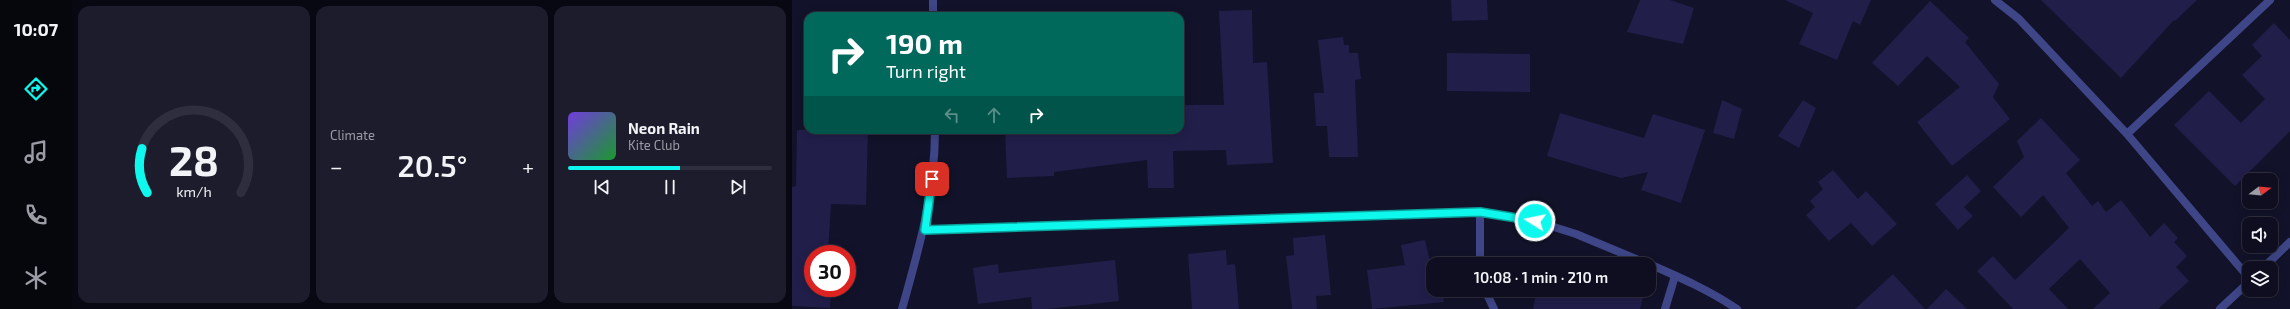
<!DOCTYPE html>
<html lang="en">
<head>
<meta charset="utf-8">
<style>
  body { margin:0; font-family:"Exo 2",sans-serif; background:#1c1c2d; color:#f1f3f6; height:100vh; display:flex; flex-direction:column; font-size:15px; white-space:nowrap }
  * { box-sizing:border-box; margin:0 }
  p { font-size:13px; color:#9b9ca5 }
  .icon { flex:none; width:22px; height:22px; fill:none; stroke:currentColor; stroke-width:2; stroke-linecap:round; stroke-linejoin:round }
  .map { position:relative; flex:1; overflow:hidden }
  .panel { display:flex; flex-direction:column; gap:6px; padding:6px; background:#080812; width:720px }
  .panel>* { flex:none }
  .hud { position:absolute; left:12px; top:12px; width:380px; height:122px; border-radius:12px; box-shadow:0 2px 10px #0003,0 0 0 1px #2e2e3e; background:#00695c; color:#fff; overflow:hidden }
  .needle { width:26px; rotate:74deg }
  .fabs { position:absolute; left:1450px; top:173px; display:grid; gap:8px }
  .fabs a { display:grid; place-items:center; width:36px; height:36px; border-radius:8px; background:#0e0e20; box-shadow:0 2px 10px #0003,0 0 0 1px #2e2e3e; font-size:20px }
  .speed { position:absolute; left:12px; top:245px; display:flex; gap:8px; font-size:20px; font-weight:700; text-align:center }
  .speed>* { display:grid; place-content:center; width:52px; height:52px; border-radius:50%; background:#0e0e20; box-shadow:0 2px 10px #0003,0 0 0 1px #2e2e3e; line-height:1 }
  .speed .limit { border:6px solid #d22; background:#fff; color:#111 }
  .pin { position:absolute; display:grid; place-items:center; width:34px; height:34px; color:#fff; margin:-17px; border-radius:8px; box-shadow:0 2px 6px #0006 }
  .me { position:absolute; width:44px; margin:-22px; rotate:280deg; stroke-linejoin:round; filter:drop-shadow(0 0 3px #0008) }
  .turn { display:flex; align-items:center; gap:14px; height:84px; padding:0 16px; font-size:18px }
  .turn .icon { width:52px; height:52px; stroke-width:2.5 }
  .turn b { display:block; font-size:28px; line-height:34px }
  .lanes { display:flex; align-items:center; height:38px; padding:0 16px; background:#0003; justify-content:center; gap:20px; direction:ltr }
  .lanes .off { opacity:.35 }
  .big { font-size:30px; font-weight:600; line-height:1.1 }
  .panel .widget { flex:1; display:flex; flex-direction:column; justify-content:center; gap:6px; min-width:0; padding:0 14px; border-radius:12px; background:#1c1c2d }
  .panel .dial { align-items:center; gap:0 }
  .dial svg { height:104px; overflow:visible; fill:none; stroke:#2e2e3e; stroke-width:7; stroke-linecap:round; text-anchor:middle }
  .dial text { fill:#f1f3f6; stroke:none }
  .song { display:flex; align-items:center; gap:12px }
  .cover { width:48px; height:48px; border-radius:6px; background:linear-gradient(135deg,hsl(260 70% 55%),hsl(130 70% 35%)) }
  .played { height:4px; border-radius:2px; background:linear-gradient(90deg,#0ef8ed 55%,#2e2e3e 55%) }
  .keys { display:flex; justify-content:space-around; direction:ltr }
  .heat { display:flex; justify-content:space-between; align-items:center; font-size:22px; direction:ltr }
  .panel .tiles { flex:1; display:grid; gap:6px; grid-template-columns:repeat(3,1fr) }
  .trip { position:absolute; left:634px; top:257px; width:230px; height:40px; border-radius:12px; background:#0e0e20; box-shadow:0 2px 10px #0003,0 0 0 1px #2e2e3e; font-weight:600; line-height:40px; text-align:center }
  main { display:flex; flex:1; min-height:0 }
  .menu { display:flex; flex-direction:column; width:72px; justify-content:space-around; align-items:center; background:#06060d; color:#9b9ca5 }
  .menu .icon { width:28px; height:28px }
  .menu .current { color:#0ef8ed }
  .menu b { font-size:18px; color:#f1f3f6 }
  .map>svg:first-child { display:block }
  .building { fill:#211e4a }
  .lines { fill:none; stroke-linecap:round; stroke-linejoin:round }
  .service { stroke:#3e4687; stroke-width:8 }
  .minor { stroke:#3e4687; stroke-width:8 }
  .route-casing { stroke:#09a19a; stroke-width:10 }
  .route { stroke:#0ef8ed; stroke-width:7 }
</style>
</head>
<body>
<main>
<nav class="menu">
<b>10:07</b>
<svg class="icon current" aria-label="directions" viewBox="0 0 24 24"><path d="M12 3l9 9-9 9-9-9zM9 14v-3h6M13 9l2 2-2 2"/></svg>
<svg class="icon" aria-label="music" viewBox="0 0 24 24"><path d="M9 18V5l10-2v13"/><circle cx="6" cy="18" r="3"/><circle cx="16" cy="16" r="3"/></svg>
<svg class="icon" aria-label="phone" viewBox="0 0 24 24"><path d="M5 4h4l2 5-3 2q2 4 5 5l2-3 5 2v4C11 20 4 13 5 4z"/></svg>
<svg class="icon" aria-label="climate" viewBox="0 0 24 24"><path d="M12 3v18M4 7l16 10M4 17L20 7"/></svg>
</nav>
<section class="panel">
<div class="tiles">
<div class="widget dial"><svg viewBox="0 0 100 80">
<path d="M14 69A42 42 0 1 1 86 69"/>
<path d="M14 69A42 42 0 0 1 10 35" stroke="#0ef8ed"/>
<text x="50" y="56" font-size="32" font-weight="700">28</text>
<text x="50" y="72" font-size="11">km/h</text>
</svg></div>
<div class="widget"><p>Climate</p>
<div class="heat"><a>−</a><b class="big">20.5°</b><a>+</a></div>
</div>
<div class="widget">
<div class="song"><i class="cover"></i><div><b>Neon Rain</b><p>Kite Club</p></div></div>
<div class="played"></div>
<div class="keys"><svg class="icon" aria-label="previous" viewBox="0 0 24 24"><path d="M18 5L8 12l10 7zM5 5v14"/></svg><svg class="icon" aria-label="pause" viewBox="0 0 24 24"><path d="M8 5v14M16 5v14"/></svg><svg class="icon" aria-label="next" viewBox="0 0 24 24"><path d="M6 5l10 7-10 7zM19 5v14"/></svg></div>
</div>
</div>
</section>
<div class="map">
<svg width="1498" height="309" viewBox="0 0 1498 309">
  <rect width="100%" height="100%" fill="#12122a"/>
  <path class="building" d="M659 0H695L696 20 660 21Z
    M848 0H878L902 8 891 44 835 32Z
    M993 0H1079L1068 25 1061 21 1045 60 1007 44 1021 13Z
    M1249 0H1405L1383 21 1382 20 1329 78Z
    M1138 1 1177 38 1173 42 1207 84 1201 97 1218 119 1160 166 1125 122 1168 87 1135 56 1106 86 1080 63Z
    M460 10 461 63 475 62 481 163 435 165 434 150 381 151 382 188H356L355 160 262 172V176L215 178 213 130H255V135H290L289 130H388V105H432L427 11Z
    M1482 23 1498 40V131L1443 186 1382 125 1417 91 1449 123 1473 99 1450 75 1470 56 1460 45Z
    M551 37 552 45H557V53H566L569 79 563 80 566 157H537L535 126H524L522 93H532L526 40Z
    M655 53 738 54V92L655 91Z
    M930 100 950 109 942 139 921 133Z
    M1011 100 1024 108 1007 148 986 136Z
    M768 113 852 138 861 114 913 130 889 203 849 190 856 172 829 178 755 156Z
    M1249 118 1288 160 1274 173 1300 206 1306 201 1314 212 1329 200 1358 237 1372 223 1386 238 1382 242 1395 256 1384 267 1397 281 1366 309H1301L1318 293 1288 259 1257 289 1276 309H1221L1185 271 1201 256 1223 280 1277 228 1251 195 1229 217 1201 187 1232 157 1225 141Z
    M5 130H76L74 205 39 204 36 254H21V288H39L38 308 0 306V187L4 186Z
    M1041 170 1066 199 1074 191 1105 224 1080 246 1059 223 1037 241 1014 215 1023 207 1018 201 1031 189 1026 182Z
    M1175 175 1189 191 1172 207 1181 216 1166 230 1143 204Z
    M533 235 539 295 524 296 525 309H500L494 256 502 255 501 238Z
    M633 240 638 261 646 260 647 264H641V290H650L652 302 580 309 575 270 613 265 609 245Z
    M434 250 435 265 443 264 447 309H400L396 254Z
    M323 260 327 301 255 309H240L239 297 186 304 181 268 206 264 207 273Z
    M1101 274 1133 309H1063Z
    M1154 289 1175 309H1135Z
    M745 290H833L852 294 848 309H741Z"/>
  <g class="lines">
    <path class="service" d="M873 309 883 276"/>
    <path class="minor" d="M141 0V16
      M1203 0 1227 19 1335 134 1457 278
      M1335 134 1478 0
      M688 212V264
      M133 230 688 212 743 221 784 234 856 264
      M857 264C887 277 917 290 945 309
      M1471 268 1498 242
      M693 290 702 309
      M110 309C127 249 143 193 143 130
      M1428 309 1457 282"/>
  </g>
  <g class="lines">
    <defs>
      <path id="route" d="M140 179 133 230 688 212 743 221"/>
    </defs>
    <use href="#route" class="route-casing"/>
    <use href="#route" class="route"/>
  </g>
</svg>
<div class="fabs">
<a><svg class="needle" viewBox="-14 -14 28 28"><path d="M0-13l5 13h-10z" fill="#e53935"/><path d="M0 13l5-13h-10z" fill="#9b9ca5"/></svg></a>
<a><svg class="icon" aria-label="sound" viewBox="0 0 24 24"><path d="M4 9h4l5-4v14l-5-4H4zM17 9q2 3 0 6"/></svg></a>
<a><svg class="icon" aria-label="layers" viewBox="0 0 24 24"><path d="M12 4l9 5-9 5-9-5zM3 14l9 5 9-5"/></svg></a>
</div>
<div class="speed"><div class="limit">30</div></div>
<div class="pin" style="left:140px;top:179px;background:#d93025"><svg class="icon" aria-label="arrive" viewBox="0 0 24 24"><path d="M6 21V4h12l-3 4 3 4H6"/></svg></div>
<svg class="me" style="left:743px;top:221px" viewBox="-20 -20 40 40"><circle r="17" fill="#0ef8ed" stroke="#fff" stroke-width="3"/><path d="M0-11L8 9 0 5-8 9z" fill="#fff"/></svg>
<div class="trip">10:08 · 1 min · 210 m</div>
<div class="hud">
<div class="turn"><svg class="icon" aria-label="right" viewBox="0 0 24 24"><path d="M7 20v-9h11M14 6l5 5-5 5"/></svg><div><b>190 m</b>Turn right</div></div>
<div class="lanes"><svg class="icon off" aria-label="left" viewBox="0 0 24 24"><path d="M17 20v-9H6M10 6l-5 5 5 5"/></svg><svg class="icon off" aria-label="ahead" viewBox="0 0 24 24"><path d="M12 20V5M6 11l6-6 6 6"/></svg><svg class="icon" aria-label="right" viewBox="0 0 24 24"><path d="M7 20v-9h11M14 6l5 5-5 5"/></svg></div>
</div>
</div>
</main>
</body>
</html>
